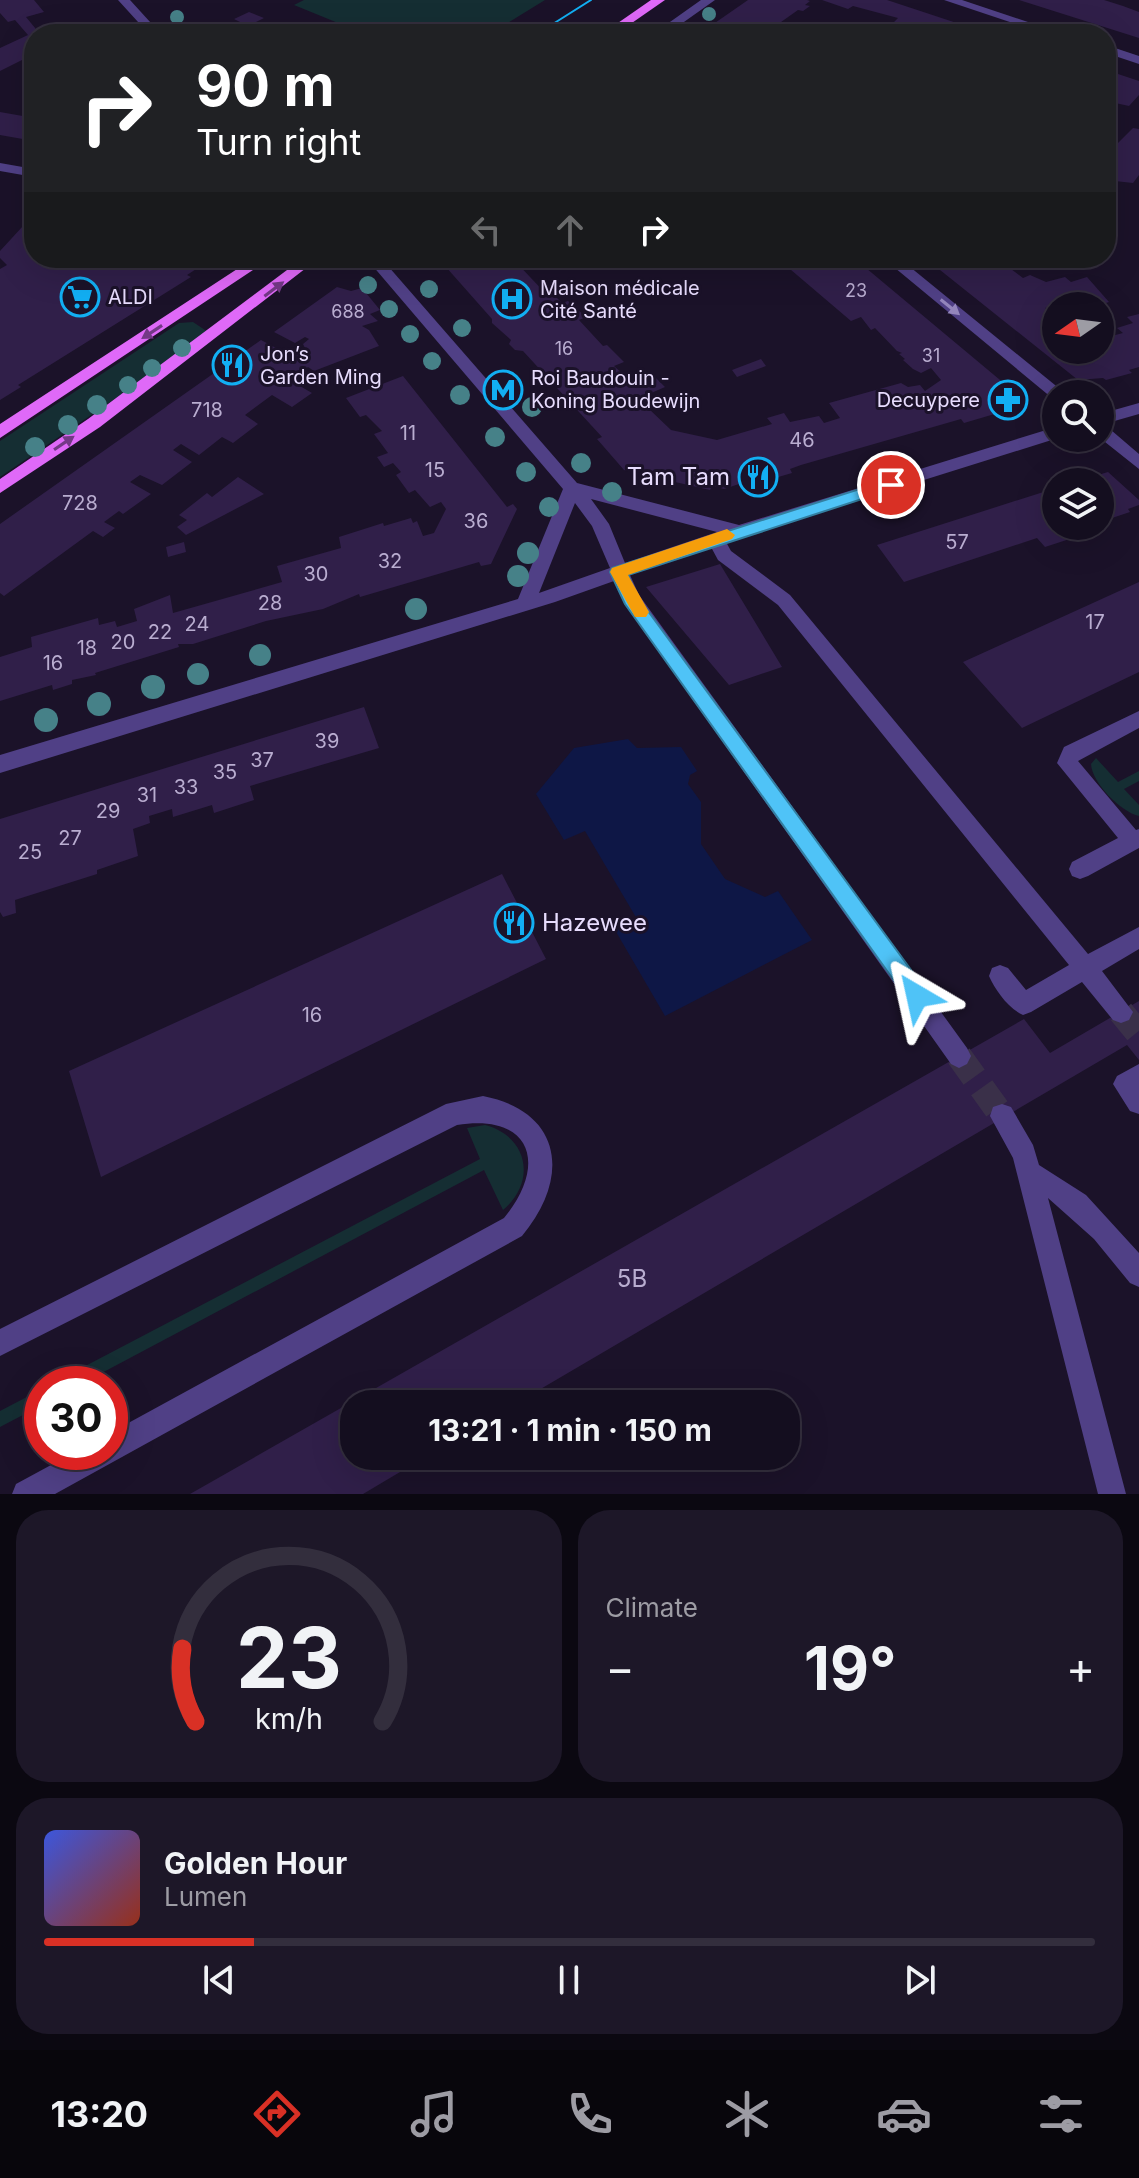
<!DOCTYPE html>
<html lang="en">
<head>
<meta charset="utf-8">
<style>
  body { margin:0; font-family:Inter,sans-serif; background:#1d1728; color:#f1f3f6; height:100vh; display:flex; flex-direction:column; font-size:30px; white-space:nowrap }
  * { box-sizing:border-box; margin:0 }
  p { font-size:26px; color:#9d9ca4 }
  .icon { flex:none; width:44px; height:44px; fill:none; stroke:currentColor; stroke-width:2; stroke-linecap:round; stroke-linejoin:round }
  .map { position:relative; height:1494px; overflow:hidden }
  .drawer { display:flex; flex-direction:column; gap:16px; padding:16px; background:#0b0811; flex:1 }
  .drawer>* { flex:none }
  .hud { position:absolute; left:24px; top:24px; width:1092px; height:244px; border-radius:32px; box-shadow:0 8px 32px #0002,0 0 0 2px #332e3d; background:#202124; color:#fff; overflow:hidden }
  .needle { width:52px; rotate:256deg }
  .tools { position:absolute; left:1042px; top:292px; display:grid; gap:16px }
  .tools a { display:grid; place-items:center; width:72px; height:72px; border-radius:50%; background:#140e1f; box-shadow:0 8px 32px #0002,0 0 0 2px #332e3d; font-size:40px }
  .speed { position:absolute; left:24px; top:1366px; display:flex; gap:16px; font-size:40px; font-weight:700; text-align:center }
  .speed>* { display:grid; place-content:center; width:104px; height:104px; border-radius:50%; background:#140e1f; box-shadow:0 8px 32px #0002,0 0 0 2px #332e3d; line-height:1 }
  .speed .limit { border:12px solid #d22; background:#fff; color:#111 }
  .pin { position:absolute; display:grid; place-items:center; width:68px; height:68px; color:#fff; margin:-34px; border:4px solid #fff; border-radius:50%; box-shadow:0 2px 8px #0007 }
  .me { position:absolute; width:88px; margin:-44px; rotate:324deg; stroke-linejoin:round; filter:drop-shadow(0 0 6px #0008) }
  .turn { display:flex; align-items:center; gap:28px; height:168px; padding:0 40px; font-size:36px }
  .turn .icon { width:104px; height:104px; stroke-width:2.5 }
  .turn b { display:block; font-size:56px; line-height:68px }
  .lanes { display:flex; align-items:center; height:76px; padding:0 40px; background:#0003; justify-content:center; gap:40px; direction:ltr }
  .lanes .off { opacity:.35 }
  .big { font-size:60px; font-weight:700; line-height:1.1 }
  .drawer .card { flex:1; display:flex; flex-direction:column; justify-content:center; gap:12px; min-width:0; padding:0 28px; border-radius:32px; background:#1d1728 }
  .drawer .dial { align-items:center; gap:0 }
  .dial svg { height:208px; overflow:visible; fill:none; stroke:#332e3d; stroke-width:7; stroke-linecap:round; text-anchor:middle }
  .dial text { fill:#f1f3f6; stroke:none }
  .song { display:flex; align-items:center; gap:24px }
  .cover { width:96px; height:96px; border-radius:12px; background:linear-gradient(135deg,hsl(230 70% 55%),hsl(10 70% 35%)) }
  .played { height:8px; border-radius:4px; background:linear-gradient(90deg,#d93025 20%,#332e3d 20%) }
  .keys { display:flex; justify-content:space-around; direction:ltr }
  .heat { display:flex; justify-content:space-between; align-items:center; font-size:44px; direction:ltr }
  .drawer .tiles { flex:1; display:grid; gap:16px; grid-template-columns:1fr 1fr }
  .card:last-child { grid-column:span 2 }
  .trip { position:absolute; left:340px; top:1390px; width:460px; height:80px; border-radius:32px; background:#140e1f; box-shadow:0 8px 32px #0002,0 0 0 2px #332e3d; font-weight:700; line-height:80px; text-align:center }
  .tab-bar { display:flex; height:128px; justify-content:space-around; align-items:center; background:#08060c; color:#9d9ca4 }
  .tab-bar .icon { width:56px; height:56px }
  .tab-bar .current { color:#d93025 }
  .tab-bar b { font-size:36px; color:#f1f3f6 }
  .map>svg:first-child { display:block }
  .green { fill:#152e33 }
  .water { fill:#0e1746 }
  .building { fill:#301f49 }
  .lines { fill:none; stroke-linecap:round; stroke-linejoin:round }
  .minor-tunnel { stroke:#3a3049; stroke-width:26; stroke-dasharray:26 13; stroke-linecap:butt }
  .minor { fill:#504086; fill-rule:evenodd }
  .major { fill:#df69f8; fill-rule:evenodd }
  .tram { stroke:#12aff3; stroke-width:2 }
  .tree { fill:#468188 }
  .oneway { fill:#733986 }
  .oneway2 { fill:#9486bc }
  .route { fill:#4fc3f7; stroke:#337fa1; stroke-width:2 }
  .slow { fill:#f59e0b }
  .labels { text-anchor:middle; stroke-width:6; stroke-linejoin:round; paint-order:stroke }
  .far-number-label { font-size:18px; fill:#b9add0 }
  .far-poi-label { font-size:20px; fill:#e7dcfd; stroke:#1b1229; text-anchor:start }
  .number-label { font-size:20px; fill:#b9add0 }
  .poi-label { font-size:24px; fill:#e7dcfd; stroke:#1b1229; text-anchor:end }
  .near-number-label { font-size:24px; fill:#b9add0 }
</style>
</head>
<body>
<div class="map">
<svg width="1139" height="1494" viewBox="0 0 1139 1494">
  <rect width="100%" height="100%" fill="#1b1229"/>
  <path class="green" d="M304 0H545L490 34H365L294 5Z
    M193 322 208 332 206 337 0 477V441L179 323Z
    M1096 758 1118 782 1139 771V781L1124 789 1139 805V816C1121 812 1092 783 1091 764Z
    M485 1125C528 1136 537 1182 503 1210L484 1170 81 1384H51L480 1159 467 1128Z
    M42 1389V1405L0 1427V1411Z"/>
  <path class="water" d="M628 739 637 748 681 747 697 771 690 775 688 784 701 802V844L725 879 765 897 778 891 812 940 665 1016 615 930 637 919 585 831 564 840 536 794 574 748Z"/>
  <path class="building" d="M0 0H34L44 12 26 17 40 34H34V54L0 71V48L28 35 15 20 8 22 0 13Z
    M748 0H807L810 1 805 5 810 6 803 11 798 10 774 27 784 30 778 34H699Z
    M822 0H887L990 34H910L915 30 893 23 898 18 853 6 848 9Z
    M1019 0H1104L1123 6 1139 12V38Z
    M249 12 264 18 248 26 234 19Z
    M1106 70 1139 81V95L1129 106 1106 101Z
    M0 112 34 118V141L0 135Z
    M1133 128 1139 129V175L1133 183 1106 180V155Z
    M34 214V258H213L187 275 191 277 18 385 21 387 0 400V269L7 265 0 258V251Z
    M438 258H512L549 297 554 295 562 303 568 301 586 317 579 320 603 346 607 345 624 362 614 366 635 385 655 377 665 387 649 394 658 403 648 408 671 430 717 440 772 424 767 418 784 413 790 422 819 416 824 423 840 418 829 403 901 383 908 387 920 385 925 391 941 380 931 368 921 373 913 369 903 360 905 359 899 354 902 353 897 351 875 328 871 330 861 317 851 321 777 258H854L1018 395 1015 408 964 423 961 419 801 465 790 469 792 473 751 485 748 481 724 489 712 486 710 490 662 479 664 475 636 469 634 473 624 470 597 439 602 437 523 351 515 350 509 344 511 340 492 323V319Z
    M925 258H985L999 269 1007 266 1023 278 1030 275 1046 282 1065 277 1071 282 1087 277 1109 302 1103 304 1093 294 1045 308 1050 312 1046 314 1055 321 1052 322 1056 326V350H1100V339L1123 333 1117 328 1133 323 1127 317 1139 314V367L1129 370 1132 373 1106 380 1103 378 1078 380Z
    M337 287 351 291 362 288 380 310 370 314 378 321 362 326 369 330 379 346 314 371 308 367 300 373 295 371 286 378 312 393 292 407 272 395 245 415 258 424 233 443 222 437 199 455 181 444 173 450 192 462 162 485 140 475 130 482 151 494 123 514 119 511 104 522 115 528 103 537 93 531 4 596 0 593V524L261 340 289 355 306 350 303 344 309 339 305 337 295 343 274 332Z
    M761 359 766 366 737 377 732 370Z
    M403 376 507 507 513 504 517 509 491 564 481 566 479 562 360 597 359 594 323 609 266 621 193 644H178L179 647 95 673 96 675 72 680V684L53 690 52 685 0 701V657L32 647 31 637 98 618 99 625 115 621 117 627 137 621 134 609 170 595 173 613 282 582 277 566 341 548 339 537 383 523 384 526 411 518 413 523 417 521 423 536 434 533 446 509 441 502 430 507 415 490 409 493 396 475 401 472 393 463 384 467 377 457 388 453 374 434 382 431 366 415 360 417 346 398Z
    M1108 472 1139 500V505L1128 509 1130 512 1106 520 1100 518V482L1078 481Z
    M238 477 264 494 186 535 177 527 187 520 179 515 207 493 212 497Z
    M1056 488V526H1078L1085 534 1045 547 1037 538 904 582 877 545Z
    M184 542 186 552 168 557 166 547Z
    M720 564 782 667 729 685 646 587Z
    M1139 582V672L1022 728 963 662Z
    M364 707 379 748 250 786 254 800 214 813 212 805 173 817 172 809 149 816 150 823 133 829 138 856 97 870V874L15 900 16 913 3 917 0 912V819Z
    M502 874 546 959 101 1177 69 1071Z
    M1139 1001V1060L1127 1045 515 1404H354V1456H427L363 1494H190L1024 1019 1050 1053Z"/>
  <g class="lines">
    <path class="minor-tunnel" d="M1121 1012 1139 1034
      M959 1056 1002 1116"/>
    <path class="minor" d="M118 0H130L161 34H149Z
      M701 0H715L667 34H653Z
      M944 0H962L1064 34H1046Z
      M1106 45 1139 56V64L1106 53Z
      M0 163 34 169V177L0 171Z
      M366 258H381L577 483 739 525 1056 427 1058 438 726 542 731 551 790 595 1088 954 1139 927V949L1102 971 1133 1012 1129 1020 1121 1023 1113 1020 1082 982 1031 1012 1023 1015C1009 1009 995 990 989 976L992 968 1000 965 1008 968 1026 990 1069 965 778 605 718 560 711 547 630 575 639 595 967 1048 971 1056 967 1064 959 1068 951 1064 625 604 614 581 555 602 0 773V755L518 599 563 489ZM591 499 717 532 625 563 609 524ZM575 503 592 526 610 568 539 593Z
      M883 258H899L1066 394H1056V399L1052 398Z
      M1139 403V414L1104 424 1139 454V469L1100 438V414Z
      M1139 711V728L1078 761 1136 830 1139 829V848L1088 876 1080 879 1072 876 1069 869 1072 862 1118 838 1057 763 1064 747Z
      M1139 1064V1114L1130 1111 1113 1084 1117 1076Z
      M483 1096C564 1112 570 1179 522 1236L55 1494H12L16 1484 75 1452H110V1433L504 1218C548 1165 532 1113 457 1125L0 1356V1329L446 1104Z
      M1002 1104 1011 1107 1033 1145 1039 1165 1086 1195 1139 1253V1287L1130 1283 1094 1239 1048 1198 1126 1494H1098L1013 1158 990 1116 993 1107Z"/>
    <path class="major" d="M651 0H665L616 34H602Z
      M254 258H271L0 438V424Z
      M303 258H319L100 427 0 493V479L88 419Z"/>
    <path class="tram" d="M537 34 591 0"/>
  </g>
  <g class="tree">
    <circle cx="709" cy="14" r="7"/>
    <circle cx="177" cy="17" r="7"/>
    <circle cx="368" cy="285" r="9"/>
    <circle cx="429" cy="289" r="9"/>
    <circle cx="389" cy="309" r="9"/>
    <circle cx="462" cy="328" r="9"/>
    <circle cx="410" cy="334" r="9"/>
    <circle cx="182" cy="348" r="9"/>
    <circle cx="432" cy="361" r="9"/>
    <circle cx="152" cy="368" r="9"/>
    <circle cx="506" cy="379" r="9"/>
    <circle cx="128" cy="385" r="9"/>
    <circle cx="460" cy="395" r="10"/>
    <circle cx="97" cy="405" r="10"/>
    <circle cx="532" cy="407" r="10"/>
    <circle cx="68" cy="425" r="10"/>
    <circle cx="495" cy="437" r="10"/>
    <circle cx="35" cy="447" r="10"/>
    <circle cx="581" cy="463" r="10"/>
    <circle cx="526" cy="472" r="10"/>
    <circle cx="612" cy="492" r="10"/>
    <circle cx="549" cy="507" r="10"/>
    <circle cx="528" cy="553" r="11"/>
    <circle cx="518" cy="576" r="11"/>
    <circle cx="416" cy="609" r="11"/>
    <circle cx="260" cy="655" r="11"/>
    <circle cx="198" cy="674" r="11"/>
    <circle cx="153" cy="687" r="12"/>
    <circle cx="99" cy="704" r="12"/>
    <circle cx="46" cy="720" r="12"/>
  </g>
  <defs><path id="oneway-solid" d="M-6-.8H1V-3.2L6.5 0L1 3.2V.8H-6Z" transform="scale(2)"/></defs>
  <g class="oneway">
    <use href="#oneway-solid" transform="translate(274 289) rotate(-37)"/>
    <use href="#oneway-solid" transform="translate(152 332) rotate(147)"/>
    <use href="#oneway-solid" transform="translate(64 443) rotate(-34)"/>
  </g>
  <use class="oneway2" href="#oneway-solid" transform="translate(950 307) rotate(39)"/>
  <path class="route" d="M891 479 898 485 896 488 628 575 637 596 925 989 928 996 925 1003 917 1006 910 1003 625 604 610 572 612 568Z"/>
  <path class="slow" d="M727 529 735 535 732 539 628 575 649 612 646 617H635L610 572 612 568Z"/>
  <defs>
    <symbol id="supermarket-ring" viewBox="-11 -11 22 22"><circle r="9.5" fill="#1b1229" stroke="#12aff3" stroke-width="1.5"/><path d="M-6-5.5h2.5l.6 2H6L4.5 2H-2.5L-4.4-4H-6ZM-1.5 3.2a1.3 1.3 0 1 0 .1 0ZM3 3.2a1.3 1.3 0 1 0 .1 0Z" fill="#12aff3"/></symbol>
    <symbol id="hospital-ring" viewBox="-11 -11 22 22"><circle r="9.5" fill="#1b1229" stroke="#12aff3" stroke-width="1.5"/><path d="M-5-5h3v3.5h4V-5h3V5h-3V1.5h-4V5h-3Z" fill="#12aff3"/></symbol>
    <symbol id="restaurant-ring" viewBox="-11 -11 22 22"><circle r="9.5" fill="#1b1229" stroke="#12aff3" stroke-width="1.5"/><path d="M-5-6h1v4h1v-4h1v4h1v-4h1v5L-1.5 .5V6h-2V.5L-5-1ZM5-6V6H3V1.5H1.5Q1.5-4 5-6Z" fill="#12aff3"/></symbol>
    <symbol id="metro-ring" viewBox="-11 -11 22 22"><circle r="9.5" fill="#1b1229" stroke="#12aff3" stroke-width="1.5"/><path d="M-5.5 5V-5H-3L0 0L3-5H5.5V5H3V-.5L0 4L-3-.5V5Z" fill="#12aff3"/></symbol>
    <symbol id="pharmacy-ring" viewBox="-11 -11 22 22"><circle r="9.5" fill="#1b1229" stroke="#12aff3" stroke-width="1.5"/><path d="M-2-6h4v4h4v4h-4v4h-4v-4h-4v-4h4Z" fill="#12aff3"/></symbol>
  </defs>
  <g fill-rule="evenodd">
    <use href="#supermarket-ring" x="58" y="275" width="44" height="44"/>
    <use href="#hospital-ring" x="490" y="277" width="44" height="44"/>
    <use href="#restaurant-ring" x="210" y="343" width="44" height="44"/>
    <use href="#metro-ring" x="481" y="368" width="44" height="44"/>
    <use href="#pharmacy-ring" x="986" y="378" width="44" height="44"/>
    <use href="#restaurant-ring" x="736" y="455" width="44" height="44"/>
    <use href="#restaurant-ring" x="492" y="901" width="44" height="44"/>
  </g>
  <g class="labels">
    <g class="far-number-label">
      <text x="856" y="297">23</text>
      <text x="348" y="318">688</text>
      <text x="564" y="355">16</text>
      <text x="931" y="362">31</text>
    </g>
    <g class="far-poi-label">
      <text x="540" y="295">Maison médicale<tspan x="540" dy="23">Cité Santé</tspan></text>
      <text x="108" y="304">ALDI</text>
      <text x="260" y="361">Jon’s<tspan x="260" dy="23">Garden Ming</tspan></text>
      <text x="531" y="385">Roi Baudouin -<tspan x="531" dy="23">Koning Boudewijn</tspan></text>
      <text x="980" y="407" text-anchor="end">Decuypere</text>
    </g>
    <g class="number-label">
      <text x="207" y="417">718</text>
      <text x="408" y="440">11</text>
      <text x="802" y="447">46</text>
      <text x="435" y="477">15</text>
      <text x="80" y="510">728</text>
      <text x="476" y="528">36</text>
      <text x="957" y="549">57</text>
      <text x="390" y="568">32</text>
      <text x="316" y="581">30</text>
      <text x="270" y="610">28</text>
      <text x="1095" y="629">17</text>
      <text x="197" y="631">24</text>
      <text x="160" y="639">22</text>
      <text x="123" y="649">20</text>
      <text x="87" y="655">18</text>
      <text x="53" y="670">16</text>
      <text x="327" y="748">39</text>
      <text x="262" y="767">37</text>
      <text x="225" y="779">35</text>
      <text x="186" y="794">33</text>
      <text x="147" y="802">31</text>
      <text x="108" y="818">29</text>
      <text x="70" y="845">27</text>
      <text x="30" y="859">25</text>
      <text x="312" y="1022">16</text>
    </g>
    <g class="poi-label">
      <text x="730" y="485">Tam Tam</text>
      <text x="542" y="931" text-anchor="start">Hazewee</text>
    </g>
    <g class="near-number-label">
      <text x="632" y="1287">5B</text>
    </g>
  </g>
</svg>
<div class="tools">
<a><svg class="needle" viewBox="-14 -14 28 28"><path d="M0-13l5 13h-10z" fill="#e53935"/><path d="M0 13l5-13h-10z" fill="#9d9ca4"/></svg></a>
<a><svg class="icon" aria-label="search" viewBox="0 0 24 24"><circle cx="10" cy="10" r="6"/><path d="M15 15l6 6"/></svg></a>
<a><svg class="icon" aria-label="layers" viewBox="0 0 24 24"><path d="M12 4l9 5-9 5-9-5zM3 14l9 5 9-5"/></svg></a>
</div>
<div class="speed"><div class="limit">30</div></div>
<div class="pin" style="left:891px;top:485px;background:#d93025"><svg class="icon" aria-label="arrive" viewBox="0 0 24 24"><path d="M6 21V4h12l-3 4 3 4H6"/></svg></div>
<svg class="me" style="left:917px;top:996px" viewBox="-20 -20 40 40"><path d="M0-17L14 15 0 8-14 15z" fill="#4fc3f7" stroke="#fff" stroke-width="4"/></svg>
<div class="trip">13:21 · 1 min · 150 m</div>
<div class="hud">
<div class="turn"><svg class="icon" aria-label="right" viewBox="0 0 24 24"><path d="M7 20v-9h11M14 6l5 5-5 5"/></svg><div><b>90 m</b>Turn right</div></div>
<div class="lanes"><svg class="icon off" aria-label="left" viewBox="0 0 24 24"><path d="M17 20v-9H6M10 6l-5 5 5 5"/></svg><svg class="icon off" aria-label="ahead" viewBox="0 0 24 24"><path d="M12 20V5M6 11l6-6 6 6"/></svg><svg class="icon" aria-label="right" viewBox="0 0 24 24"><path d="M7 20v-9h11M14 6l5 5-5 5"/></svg></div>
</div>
</div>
<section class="drawer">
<div class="tiles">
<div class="card dial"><svg viewBox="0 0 100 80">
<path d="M14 69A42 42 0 1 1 86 69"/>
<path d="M14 69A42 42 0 0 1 9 41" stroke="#d93025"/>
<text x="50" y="56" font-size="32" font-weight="700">23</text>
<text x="50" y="72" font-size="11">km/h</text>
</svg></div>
<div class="card"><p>Climate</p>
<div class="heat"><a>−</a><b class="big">19°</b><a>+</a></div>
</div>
<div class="card">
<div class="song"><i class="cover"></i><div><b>Golden Hour</b><p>Lumen</p></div></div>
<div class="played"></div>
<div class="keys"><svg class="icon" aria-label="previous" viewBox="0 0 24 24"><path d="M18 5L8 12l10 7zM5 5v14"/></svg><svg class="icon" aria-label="pause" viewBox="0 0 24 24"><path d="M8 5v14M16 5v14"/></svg><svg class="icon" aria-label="next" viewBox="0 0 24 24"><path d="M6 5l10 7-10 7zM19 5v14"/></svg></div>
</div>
</div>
</section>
<nav class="tab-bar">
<b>13:20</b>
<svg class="icon current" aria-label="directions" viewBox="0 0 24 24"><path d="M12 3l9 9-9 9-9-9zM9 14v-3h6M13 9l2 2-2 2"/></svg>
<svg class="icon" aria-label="music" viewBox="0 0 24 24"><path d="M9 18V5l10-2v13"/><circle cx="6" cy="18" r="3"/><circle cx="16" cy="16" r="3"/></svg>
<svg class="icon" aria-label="phone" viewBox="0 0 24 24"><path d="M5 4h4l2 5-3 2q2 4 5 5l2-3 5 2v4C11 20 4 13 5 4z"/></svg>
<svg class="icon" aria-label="climate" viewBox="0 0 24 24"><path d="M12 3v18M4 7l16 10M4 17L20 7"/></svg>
<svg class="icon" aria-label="car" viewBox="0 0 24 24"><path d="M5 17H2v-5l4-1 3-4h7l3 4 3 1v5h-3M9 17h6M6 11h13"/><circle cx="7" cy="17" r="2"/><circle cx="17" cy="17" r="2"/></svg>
<svg class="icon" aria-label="filters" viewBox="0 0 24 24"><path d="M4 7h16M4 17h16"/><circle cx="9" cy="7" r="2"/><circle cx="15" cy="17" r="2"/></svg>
</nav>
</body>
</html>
